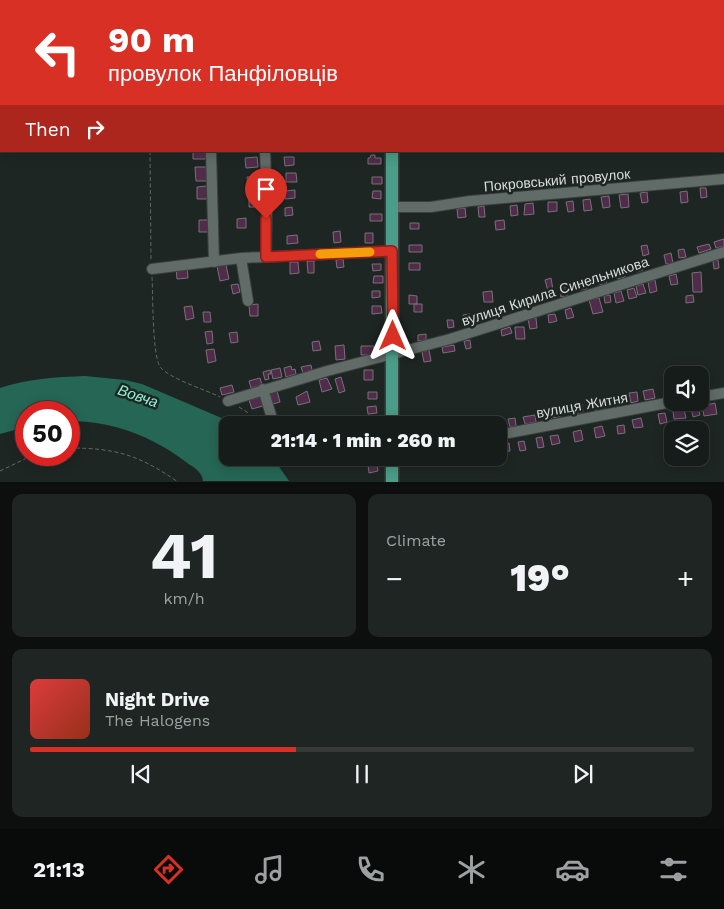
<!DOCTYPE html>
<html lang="en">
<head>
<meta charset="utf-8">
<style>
  body { margin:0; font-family:"Work Sans",sans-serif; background:#1f2523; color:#f1f3f6; height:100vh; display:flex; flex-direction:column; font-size:19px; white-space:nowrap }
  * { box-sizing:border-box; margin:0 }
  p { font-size:16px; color:#9ea1a2 }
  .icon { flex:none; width:28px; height:28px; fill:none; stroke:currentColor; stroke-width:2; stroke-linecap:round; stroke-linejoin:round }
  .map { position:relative; height:482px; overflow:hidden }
  .sheet { display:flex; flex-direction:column; gap:12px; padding:12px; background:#0c0f0e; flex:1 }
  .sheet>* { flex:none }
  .banner { position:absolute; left:0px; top:0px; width:725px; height:152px; box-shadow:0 2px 12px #0003,0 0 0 1px #353a39; background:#d93025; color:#fff; overflow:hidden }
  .controls { position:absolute; left:664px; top:366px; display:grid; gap:10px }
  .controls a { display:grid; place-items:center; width:45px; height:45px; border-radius:10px; background:#161c1a; box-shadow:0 2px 12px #0003,0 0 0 1px #353a39; font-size:25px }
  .speed { position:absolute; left:15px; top:401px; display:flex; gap:10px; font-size:25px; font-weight:700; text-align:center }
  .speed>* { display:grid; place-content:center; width:65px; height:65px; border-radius:50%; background:#161c1a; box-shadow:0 2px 12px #0003,0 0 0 1px #353a39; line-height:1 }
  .speed .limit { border:8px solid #d22; background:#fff; color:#111 }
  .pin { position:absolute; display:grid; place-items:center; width:42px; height:42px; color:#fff; margin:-51px -21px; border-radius:50% 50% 50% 0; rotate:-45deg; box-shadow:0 0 5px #0007 }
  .pin .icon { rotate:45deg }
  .me { position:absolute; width:55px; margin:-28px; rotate:0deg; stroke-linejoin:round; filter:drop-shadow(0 0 4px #0008) }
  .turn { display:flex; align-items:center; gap:18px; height:105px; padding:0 25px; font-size:22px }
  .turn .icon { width:65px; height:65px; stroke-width:2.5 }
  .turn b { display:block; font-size:35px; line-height:42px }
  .then { display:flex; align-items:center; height:48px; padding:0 25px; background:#0003; gap:10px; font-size:19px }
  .big { font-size:38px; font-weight:800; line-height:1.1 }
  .sheet .card { flex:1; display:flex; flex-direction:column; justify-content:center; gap:8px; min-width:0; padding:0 18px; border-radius:10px; background:#1f2523 }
  .sheet .dial { align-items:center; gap:0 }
  .dial b { font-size:65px; line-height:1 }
  .song { display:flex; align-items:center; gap:15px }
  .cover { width:60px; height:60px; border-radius:8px; background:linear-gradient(135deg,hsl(0 70% 55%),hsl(10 70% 35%)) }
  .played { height:5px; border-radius:2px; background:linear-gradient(90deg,#d93025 40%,#353a39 40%) }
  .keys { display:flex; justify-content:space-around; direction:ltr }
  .heat { display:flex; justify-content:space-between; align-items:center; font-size:28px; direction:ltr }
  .sheet .tiles { flex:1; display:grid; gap:12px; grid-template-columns:1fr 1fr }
  .card:last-child { grid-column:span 2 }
  .trip { position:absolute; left:219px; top:416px; width:288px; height:50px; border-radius:10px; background:#161c1a; box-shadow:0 2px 12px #0003,0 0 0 1px #353a39; font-weight:800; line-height:50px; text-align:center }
  .tab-bar { display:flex; height:80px; justify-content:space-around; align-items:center; background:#090b0a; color:#9ea1a2 }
  .tab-bar .icon { width:35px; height:35px }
  .tab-bar .current { color:#d93025 }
  .tab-bar b { font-size:22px; color:#f1f3f6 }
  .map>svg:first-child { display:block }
  .water { fill:#266655 }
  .building { fill:#502c4a; stroke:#787177 }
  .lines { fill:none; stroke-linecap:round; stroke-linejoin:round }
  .minor-casing { stroke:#3a403e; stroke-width:12 }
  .major-casing { stroke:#3a403e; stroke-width:15 }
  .path { stroke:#616865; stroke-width:1; stroke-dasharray:4 2.5; stroke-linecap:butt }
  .minor { stroke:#616b68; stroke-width:10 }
  .major { stroke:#4b9c88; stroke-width:12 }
  .route-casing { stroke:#8d1f18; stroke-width:12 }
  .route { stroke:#d93025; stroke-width:9 }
  .slow { stroke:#f59e0b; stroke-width:9 }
  .labels { text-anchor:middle; stroke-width:5; stroke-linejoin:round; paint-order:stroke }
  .street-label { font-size:14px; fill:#d8dddb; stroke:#1e2623 }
  .water-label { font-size:15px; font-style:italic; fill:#91f2d6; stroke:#1e2623 }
</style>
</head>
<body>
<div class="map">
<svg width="724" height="482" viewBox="0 0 724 482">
  <rect width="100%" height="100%" fill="#1e2623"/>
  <path class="water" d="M85 376 125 380 142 384 238 425H228V458H273L289 481H203C202 471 194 468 186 462 152 436 112 421 69 421V412H26V427L0 434V388C26 379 57 377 85 376Z"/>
  <path class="building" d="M193 151H205L206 159H193Z
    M371 155H375V158H381V164H368V158H370Z
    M257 157 258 167 246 168 245 158Z
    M284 157H294V165L285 166Z
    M195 167H207V181H196Z
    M286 173H296L297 182H286Z
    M258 176 259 186 248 187 247 177Z
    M372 177H382V184H372Z
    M207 186 208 199H197V187Z
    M700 188H706L707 197 701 198Z
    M295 190V198L285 199V191Z
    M373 191H381V199L372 198Z
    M687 191 688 202 681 203 680 192Z
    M647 192 648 202 642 203 640 193Z
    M628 194 629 207 621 208 619 195Z
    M609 196 610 207 603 208 601 197Z
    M249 197H260L261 207H249Z
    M590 199 592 210 584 211 583 200Z
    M573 201 574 211 568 212 566 202Z
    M548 202H557V211L548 212Z
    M533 203 534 214 524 215 525 204Z
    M517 205 518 215 511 216 510 206Z
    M484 206 485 217H479L478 207Z
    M292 207 293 215 285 216V208Z
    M465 208 466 217 458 218 457 209Z
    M370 214H382V221H370Z
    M246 218V228H237V219Z
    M199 220H210V232H199Z
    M504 220 505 229 496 230 495 221Z
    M410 223H419V229H410Z
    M340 231 341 242 334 243 333 232Z
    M365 233H373V243H365Z
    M297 235 298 243 287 244V236Z
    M724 239V246L716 248 714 242Z
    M709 244 711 249 699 253 697 247Z
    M409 245H422V252H409Z
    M647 245 649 254 643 256 641 246Z
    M684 249 686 257 679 258 678 250Z
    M671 253 673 263 666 264 664 255Z
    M343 259 344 267 337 268 336 260Z
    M641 260 643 270 637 272 634 262Z
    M718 260 719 268 714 269 713 261Z
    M307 261H314V273H308Z
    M290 262H298L299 273 290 274Z
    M409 263H420V270H409Z
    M372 264H381V270L373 271Z
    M226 265 229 279 220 281 217 266Z
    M187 266 188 278 177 279 176 267Z
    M624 272 625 277 617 279 616 274Z
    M701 272 702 292H693L692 273Z
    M676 274 678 284 671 285 669 276Z
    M605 275 607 284 600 285 598 276Z
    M374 276H383V283H373Z
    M551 278 553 290 548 291 545 280Z
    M585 279 587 289 580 290 578 281Z
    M655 280 657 291 650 293 648 282Z
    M565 282 568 296 561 297 559 284Z
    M238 284 240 292 233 294 231 285Z
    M643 284 646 293 638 295 636 286Z
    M634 288 637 297 629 299 627 290Z
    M372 291H380V297L372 298Z
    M492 291 493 302H484L483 292Z
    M621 291 624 301 616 303 614 293Z
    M409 295 417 296V304H409Z
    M610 295 611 302 605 303 604 296Z
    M693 295 694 302 686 303V296Z
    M599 298 603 312 593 314 589 300Z
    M524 301 525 307 514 310 512 304Z
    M258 304V316H250L249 305Z
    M414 304H422V312H414Z
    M192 306 194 318 186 320 184 307Z
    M372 306H381L382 313 372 314Z
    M571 308 574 317 567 319 565 310Z
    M203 312H210L211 322H204Z
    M470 314 471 321 464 322 463 315Z
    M555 314 557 321 549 323 548 315Z
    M536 318 537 328 530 329 528 319Z
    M447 320H453L454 327 448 328Z
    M510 327 512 333 502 336 501 330Z
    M515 327H524L525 339H516Z
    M212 331 213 343 207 344 205 332Z
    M237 332 238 342 231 343 229 333Z
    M426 334V340L418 341V335Z
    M470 340 471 348 466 349 464 341Z
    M319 341 321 350 313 351 312 342Z
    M344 345 345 359 336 360 335 346Z
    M454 345 455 351 443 353 442 347Z
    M361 346H374V355H361Z
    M214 349 216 361 208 363 206 350Z
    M429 350 431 361 424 362 422 352Z
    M311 365 312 370 303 373 301 367Z
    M291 366 292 370 295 369 296 374 286 377 284 368Z
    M280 368 282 377 273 379 271 370Z
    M270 370 271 374H268L269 379 265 380 263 372Z
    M364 370H373V380H364Z
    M341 377 345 391 339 393 335 379Z
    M260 378 262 385 251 388 249 381Z
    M327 378 332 389 322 392 319 380Z
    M232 385 234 392 222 395 220 388Z
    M670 387 671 394 665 396 664 388Z
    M653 389 655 398 645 400 643 391Z
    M277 391 280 402 273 404 270 393Z
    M307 391 310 402 298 405 296 397Z
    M368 392H377V399H368Z
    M637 392 638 401 631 403 629 393Z
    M261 397 263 406 252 409 249 400Z
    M621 397 623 404 616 406 614 398Z
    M605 399 606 409 595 411 594 401Z
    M715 403 717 414 704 416 702 406Z
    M582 404 583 412 574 414 572 406Z
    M376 406 377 413 368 414 367 407Z
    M698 407 700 415 693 417 691 408Z
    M560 409 561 416 551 418 550 410Z
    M684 409 686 418 674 419 673 411Z
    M665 413 667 422 660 424 658 414Z
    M535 415 536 422 525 424 523 417Z
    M515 418 516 426 510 427 508 419Z
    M641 418 643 427 634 428 632 420Z
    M624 425 625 433 618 434 617 426Z
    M602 426 605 436 596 438 594 428Z
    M581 430 583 440 575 442 573 432Z
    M558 435 560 443 552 445 550 436Z
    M542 437 544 447 538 448 536 438Z
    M524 441 526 450 520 451 518 442Z
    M509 443 510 451 503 452 502 445Z
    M377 464 378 471 369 473 368 465Z"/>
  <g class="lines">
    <defs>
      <path id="minor" d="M205 0V1
        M258 0V1
        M502 0V1
        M211 151 214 262
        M265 151 267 201 266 257
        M392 207H431L470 201 724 179
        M241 258 248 301
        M152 269 241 258 392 251
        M263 389 271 415
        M700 397 724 393
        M228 401 327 371 450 339 724 252
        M498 435 672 402"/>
      <path id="major" d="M394 1V0
        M392 151V425
        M392 482V458"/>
    </defs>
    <use href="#minor" class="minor-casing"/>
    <use href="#major" class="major-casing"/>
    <path class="path" d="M147 0V1
      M150 151 151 260
      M152 277C153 293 152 359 161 368 171 379 206 390 220 397
      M239 407 250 414
      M69 448C116 448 139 455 178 482
      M0 471 33 455"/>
    <use href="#minor" class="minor"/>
    <use href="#major" class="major"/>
  </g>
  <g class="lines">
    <defs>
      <path id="route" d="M266 219V257L392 251 393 336"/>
    </defs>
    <use href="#route" class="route-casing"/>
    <use href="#route" class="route"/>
    <path class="slow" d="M320 254 370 252"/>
  </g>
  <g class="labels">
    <g class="street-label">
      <text transform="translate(557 180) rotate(-5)" y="5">Покровський провулок</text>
      <text transform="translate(555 291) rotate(-18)" y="5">вулиця Кирила Синельникова</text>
      <text transform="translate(582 405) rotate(-10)" y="5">вулиця Житня</text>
    </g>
    <g class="water-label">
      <text transform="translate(138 396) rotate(19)" y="5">Вовча</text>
    </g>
  </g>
</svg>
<div class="controls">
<a><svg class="icon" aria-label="sound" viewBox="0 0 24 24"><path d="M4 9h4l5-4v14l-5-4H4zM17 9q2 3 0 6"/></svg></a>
<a><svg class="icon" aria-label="layers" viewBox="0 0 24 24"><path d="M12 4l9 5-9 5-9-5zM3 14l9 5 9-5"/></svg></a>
</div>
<div class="speed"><div class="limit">50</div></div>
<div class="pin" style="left:266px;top:219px;background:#d93025"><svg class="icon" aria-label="arrive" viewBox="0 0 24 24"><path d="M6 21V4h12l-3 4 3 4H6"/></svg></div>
<svg class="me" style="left:393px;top:336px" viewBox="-20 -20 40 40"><path d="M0-17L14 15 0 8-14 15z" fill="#d93025" stroke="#fff" stroke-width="4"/></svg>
<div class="trip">21:14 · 1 min · 260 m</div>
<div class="banner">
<div class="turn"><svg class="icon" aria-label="left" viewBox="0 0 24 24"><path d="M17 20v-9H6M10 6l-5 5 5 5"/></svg><div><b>90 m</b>провулок Панфіловців</div></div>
<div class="then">Then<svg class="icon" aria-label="right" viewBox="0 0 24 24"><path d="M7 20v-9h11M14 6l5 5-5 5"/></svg></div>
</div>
</div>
<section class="sheet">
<div class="tiles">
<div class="card dial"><b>41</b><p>km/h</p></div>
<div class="card"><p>Climate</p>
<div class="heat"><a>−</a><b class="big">19°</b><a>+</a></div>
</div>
<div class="card">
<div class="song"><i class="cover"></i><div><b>Night Drive</b><p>The Halogens</p></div></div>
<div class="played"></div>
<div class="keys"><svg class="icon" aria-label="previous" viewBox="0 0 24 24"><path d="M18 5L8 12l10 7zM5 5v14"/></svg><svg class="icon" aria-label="pause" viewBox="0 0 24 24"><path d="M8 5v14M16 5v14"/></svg><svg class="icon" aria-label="next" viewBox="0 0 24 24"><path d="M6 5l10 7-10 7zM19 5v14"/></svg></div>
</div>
</div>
</section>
<nav class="tab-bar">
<b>21:13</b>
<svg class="icon current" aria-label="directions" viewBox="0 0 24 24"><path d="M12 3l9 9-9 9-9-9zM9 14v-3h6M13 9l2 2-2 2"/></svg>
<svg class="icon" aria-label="music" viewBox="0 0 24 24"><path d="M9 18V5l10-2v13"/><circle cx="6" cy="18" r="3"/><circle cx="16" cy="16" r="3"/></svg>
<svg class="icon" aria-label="phone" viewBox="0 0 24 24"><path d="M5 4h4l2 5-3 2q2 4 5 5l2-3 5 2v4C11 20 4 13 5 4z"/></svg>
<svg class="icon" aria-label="climate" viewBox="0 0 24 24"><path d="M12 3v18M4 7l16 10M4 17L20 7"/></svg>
<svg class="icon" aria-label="car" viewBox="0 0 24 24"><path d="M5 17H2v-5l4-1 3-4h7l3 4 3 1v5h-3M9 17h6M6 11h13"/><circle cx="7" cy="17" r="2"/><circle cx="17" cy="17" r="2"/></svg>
<svg class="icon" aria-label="filters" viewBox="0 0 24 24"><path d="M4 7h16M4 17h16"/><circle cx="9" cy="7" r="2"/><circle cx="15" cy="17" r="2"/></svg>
</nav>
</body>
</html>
